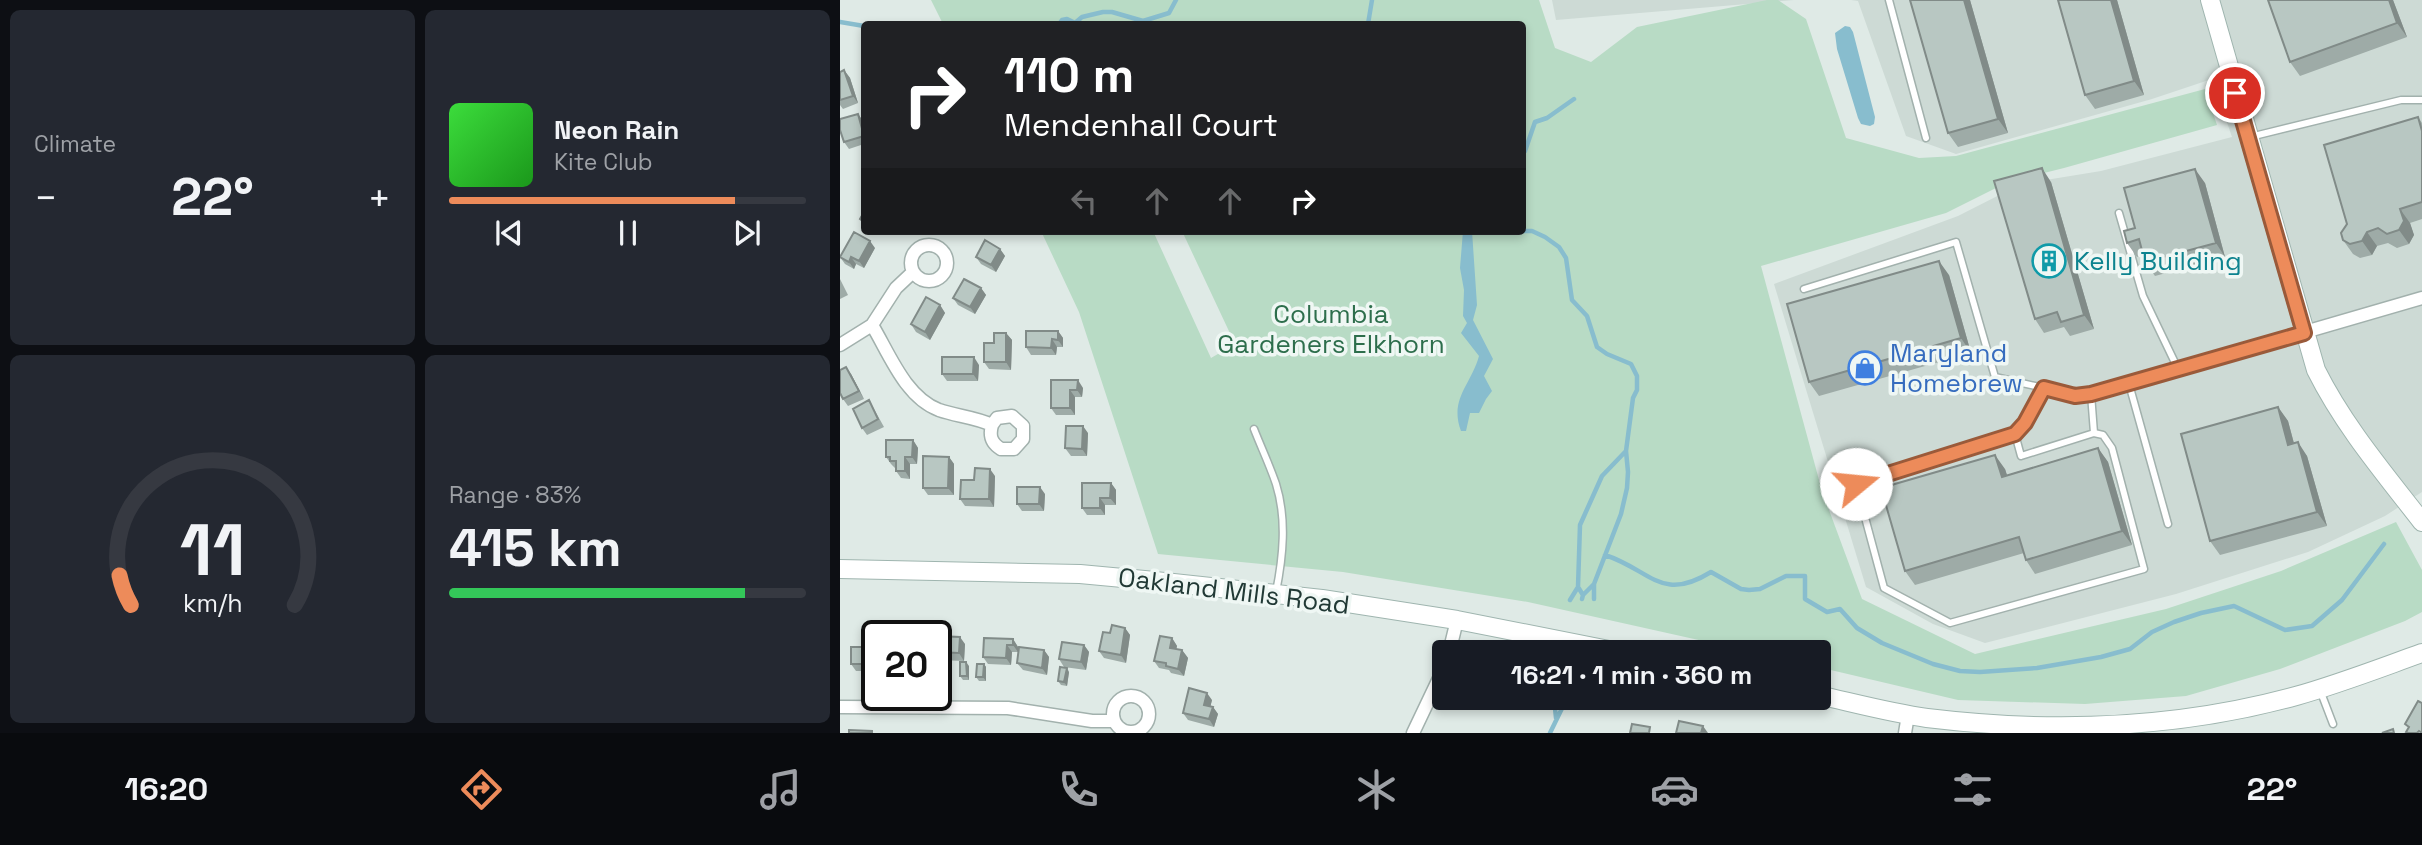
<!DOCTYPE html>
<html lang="en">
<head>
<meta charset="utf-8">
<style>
  body { margin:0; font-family:"Space Grotesk",sans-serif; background:#242831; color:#f1f3f6; height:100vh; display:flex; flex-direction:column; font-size:26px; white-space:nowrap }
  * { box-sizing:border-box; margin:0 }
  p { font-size:23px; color:#9ea1a6 }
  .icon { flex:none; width:38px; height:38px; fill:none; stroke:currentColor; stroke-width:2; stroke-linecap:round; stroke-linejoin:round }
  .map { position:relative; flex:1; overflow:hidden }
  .panel { display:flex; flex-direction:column; gap:10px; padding:10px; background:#0d0f14; width:840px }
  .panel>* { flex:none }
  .top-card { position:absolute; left:21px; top:21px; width:665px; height:214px; border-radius:7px; box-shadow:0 4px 10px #0003; background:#202124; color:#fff; overflow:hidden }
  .speed { position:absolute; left:21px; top:620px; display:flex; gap:14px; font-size:35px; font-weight:700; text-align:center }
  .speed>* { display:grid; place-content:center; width:91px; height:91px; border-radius:50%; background:#171b24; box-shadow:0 4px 10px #0003; line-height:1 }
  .speed .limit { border:4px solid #111; border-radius:10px; background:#fff; color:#111 }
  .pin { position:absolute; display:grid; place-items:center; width:60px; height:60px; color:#fff; margin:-30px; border:4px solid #fff; border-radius:50%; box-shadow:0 2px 7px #0007 }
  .me { position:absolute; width:77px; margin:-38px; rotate:73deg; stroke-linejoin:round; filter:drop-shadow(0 0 5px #0008) }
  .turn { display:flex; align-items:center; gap:24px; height:147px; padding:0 28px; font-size:32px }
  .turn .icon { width:91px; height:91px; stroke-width:2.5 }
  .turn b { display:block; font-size:49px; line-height:60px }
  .lanes { display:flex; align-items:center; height:66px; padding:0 28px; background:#0003; justify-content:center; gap:35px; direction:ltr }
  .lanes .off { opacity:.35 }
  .big { font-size:52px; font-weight:600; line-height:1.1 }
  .panel .card { flex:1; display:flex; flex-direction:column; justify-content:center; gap:10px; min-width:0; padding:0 24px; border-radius:10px; background:#242831 }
  .panel .dial { align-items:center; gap:0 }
  .dial svg { height:182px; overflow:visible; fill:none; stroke:#363941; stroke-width:7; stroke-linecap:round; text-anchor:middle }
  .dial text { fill:#f1f3f6; stroke:none }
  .song { display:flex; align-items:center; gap:21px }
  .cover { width:84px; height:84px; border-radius:10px; background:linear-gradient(135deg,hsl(120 70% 55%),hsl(120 70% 35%)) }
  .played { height:7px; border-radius:4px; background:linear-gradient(90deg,#ed8b5a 80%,#363941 80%) }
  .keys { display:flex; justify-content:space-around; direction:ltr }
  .heat { display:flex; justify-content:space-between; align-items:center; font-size:38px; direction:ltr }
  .charge { height:10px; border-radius:5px; background:linear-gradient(90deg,#34c759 83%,#363941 0) }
  .panel .tiles { flex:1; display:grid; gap:10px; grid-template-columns:repeat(2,1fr) }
  .trip { position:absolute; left:592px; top:640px; width:399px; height:70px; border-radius:7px; background:#171b24; box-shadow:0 4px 10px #0003; font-weight:600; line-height:70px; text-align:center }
  .dock { display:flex; height:112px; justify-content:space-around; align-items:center; background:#090b0e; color:#9ea1a6 }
  .dock .icon { width:49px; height:49px }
  .dock .on { color:#ed8b5a }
  .dock b { font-size:32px; color:#f1f3f6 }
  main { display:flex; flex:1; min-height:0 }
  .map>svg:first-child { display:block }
  .built { fill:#cddad5 }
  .green { fill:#b8dbc5 }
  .water { fill:#88bdce }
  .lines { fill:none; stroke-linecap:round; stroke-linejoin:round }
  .stream { stroke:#88bdce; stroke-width:4.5 }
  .lane-casing { stroke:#a2b1ad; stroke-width:9 }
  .street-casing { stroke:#a2b1ad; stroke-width:15 }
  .secondary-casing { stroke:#9fb5af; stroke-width:20 }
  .lane { stroke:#fff; stroke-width:6 }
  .street { stroke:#fff; stroke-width:12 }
  .secondary { stroke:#fff; stroke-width:18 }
  .wall { fill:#9eaba7 }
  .shaded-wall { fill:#818b88 }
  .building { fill:#b8c7c2; stroke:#818b88; stroke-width:2 }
  .route-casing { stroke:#9a5a3a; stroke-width:18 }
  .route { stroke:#ed8b5a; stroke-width:12 }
  .labels { text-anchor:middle; stroke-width:7; stroke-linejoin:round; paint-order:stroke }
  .culture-label { font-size:26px; fill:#0d838f; stroke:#eff7f4; text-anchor:start }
  .park-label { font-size:26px; fill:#2d6e4c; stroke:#eff7f4 }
  .shop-label { font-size:26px; fill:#366cbe; stroke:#eff7f4; text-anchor:start }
  .street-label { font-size:26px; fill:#213935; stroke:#eff7f4 }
</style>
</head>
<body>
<main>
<section class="panel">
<div class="tiles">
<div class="card"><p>Climate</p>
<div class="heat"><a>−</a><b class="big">22°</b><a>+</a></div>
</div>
<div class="card">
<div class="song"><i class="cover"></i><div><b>Neon Rain</b><p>Kite Club</p></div></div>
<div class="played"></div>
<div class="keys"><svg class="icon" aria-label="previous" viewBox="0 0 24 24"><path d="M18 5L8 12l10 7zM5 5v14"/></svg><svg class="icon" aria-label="pause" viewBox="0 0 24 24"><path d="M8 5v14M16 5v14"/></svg><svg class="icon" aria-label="next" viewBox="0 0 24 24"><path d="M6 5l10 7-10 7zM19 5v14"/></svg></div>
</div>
<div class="card dial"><svg viewBox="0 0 100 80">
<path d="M14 69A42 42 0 1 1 86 69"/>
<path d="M14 69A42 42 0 0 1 9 56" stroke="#ed8b5a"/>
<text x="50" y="56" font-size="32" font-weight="700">11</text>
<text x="50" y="72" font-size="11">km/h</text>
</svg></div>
<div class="card"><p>Range · 83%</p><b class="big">415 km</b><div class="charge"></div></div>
</div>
</section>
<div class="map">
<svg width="1582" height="733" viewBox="0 0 1582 733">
  <rect width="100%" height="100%" fill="#dfeae6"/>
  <path class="built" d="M712 0H954L716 20Z
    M1011 0H1582V492L1545 516 1468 552 1336 594 1145 643 1093 624 1026 587 934 284 1118 216 1181 184 1261 171 1392 137 1372 79 1312 99 1116 154 1066 136 1018 1Z"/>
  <path class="green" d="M91 0H699L715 48 751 62 797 27 927 0H938L966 19 1006 138 1079 158 1116 156 1365 89 1377 125 1224 168 1168 182 1106 213 921 266 982 491 1022 599 1135 654 1326 609 1441 571 1556 522 1582 570V612L1565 621 1440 669 1346 696 1245 704 1118 700 978 667V653H917L688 602 503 572 318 554 239 312 201 231H313L371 358 395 344 342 231H682V24H103Z"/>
  <path class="water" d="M1005 26 1010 27 1013 32 1035 117 1034 124 1030 126 1021 124 1018 118 997 49 995 33Z
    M623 231H632L637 305 633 320 653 359 644 376 652 391 646 399 639 413H630L626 431H621C609 399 631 385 639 356L621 333 627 323 623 316 624 290 620 268Z"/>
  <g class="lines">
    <path class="stream" d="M0 22 24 26
      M219 24 222 20 227 19 235 23 242 17 263 12H272L303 21 329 13 336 0
      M528 24 532 0
      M685 151 695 122 707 118 734 99
      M676 231H692L705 237 719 247 726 258 732 300 747 316 757 347 767 354 791 364 797 376V390L793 398 786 451 788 472 787 488 781 514 754 584V599
      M765 555C811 570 821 603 871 572L901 589 909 590 920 589 946 576H965V599L987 612 1000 609 1017 628 1042 643 1093 664 1120 671 1140 672 1197 668 1261 657 1290 649 1312 632 1334 622 1361 613 1394 606 1445 630 1472 626 1502 600 1544 544
      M738 587 740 525 762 476 785 452
      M742 599 743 595 754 584
      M730 600 738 587 743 595
      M714 698 716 718
      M710 733 727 698"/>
    <defs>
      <path id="lane" d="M1049 0 1086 138
        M1410 137 1561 100H1582
        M1279 213 1303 296 1338 369
        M964 289 1116 242 1155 377 1204 388 1185 423 1175 434
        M1289 384 1328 524
        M1251 394 1254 433
        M414 429C421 447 430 466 436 484 447 519 443 557 436 592
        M1254 433 1263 435 1272 448 1304 569 1110 623 1044 588 1016 484 1175 434 1181 456Z
        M1480 690 1493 724"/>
      <path id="street" d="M71 263a18 18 0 1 1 36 0a18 18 0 1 1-36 0Z
        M32 325C49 353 65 397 99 410 116 416 135 417 152 425L157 418 172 416 183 426V439L174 449H161C151 443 149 436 152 425
        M0 345 32 325 56 288 73 272
        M1204 388 1235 396 1251 394 1582 298
        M609 653 617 620
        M273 714a18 18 0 1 1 36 0a18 18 0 1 1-36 0Z
        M0 707 168 708 252 721H274
        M573 733 604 668
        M1065 733 1068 715"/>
      <path id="secondary" d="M1370 0 1476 370C1504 426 1544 473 1582 522
        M0 569 240 574 315 581 482 599 617 620 784 653
        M978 695C1014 703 1051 713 1087 718 1211 733 1336 729 1456 696 1499 684 1540 668 1582 653"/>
    </defs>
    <use href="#lane" class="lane-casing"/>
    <use href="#street" class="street-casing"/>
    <use href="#secondary" class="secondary-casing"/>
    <use href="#lane" class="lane"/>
    <use href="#street" class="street"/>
    <use href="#secondary" class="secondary"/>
  </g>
  <path class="wall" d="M1070 0H1130L1168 133 1118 147 1108 133Z
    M1277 0 1304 95 1255 109 1245 95Z
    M1428 0H1553L1567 37 1460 76 1450 62Z
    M4 70 10 78 18 103 3 109 0 105V72Z
    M18 114 23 121 24 126V144L9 149 4 142Z
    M1578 117 1582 123V219L1570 223 1574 235 1569 244 1557 248 1548 243 1537 246 1532 255 1520 258 1513 254 1503 240Z
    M1211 182 1254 329 1230 336 1224 327 1204 333 1195 319Z
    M1365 183 1385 257 1315 276 1305 262 1303 255 1297 257 1287 243 1295 228Z
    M35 248 24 268 16 264 14 269 5 264 0 257Z
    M160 249 165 256 156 272 141 264 136 257Z
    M1109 275 1131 353 979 396 969 382Z
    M0 279 8 295 0 299Z
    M141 288 146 295 135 314 118 305 113 298Z
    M100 305 105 313 90 340 76 332 71 324Z
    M218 331 223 338V347H217L216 355H191L186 347Z
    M166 333 172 340 171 370 149 369 144 362 154 343Z
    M139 365 138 381H107L102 374Z
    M11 374 24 399 8 406 3 399Z
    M211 380 243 388 242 397H235V415H216L211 408Z
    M29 400 44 427 27 435 22 428Z
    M1438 407 1448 421 1454 443 1467 456 1487 526 1380 555 1370 541Z
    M248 433 247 456H231L225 448Z
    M73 440 78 448 77 464H70V479L61 478 56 471V469L51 464 46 457Z
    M1258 448 1268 462 1292 545 1195 574 1186 560 1184 553 1075 585 1065 571 1165 469 1167 475Z
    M109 457 114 464V495H88L83 488Z
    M155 476 154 507 125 506 120 499 134 480Z
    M271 483 276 490V505H265V515H247L242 508Z
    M205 494 204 511H182L177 504Z
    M285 628 290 635 286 663 264 658 259 651 270 633Z
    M96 636 125 644 124 661 99 660 96 656Z
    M332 638 337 646 336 649 342 650 348 658 344 676 331 673 329 670 319 668 314 661Z
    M173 639 178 647V652H172L171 665 148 664 143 657Z
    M244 645 249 652 246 670 224 667 219 659Z
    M37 647V671H16L11 664Z
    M204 650 209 657 207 675 183 670 177 663Z
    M144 664 146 667V681H139L136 677Z
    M129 666V680H123L120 676Z
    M229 672 227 686 221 685 218 681Z
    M372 700 370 707H373L378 714 374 727 348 720 343 713Z"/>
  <path class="shaded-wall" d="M1124 0H1130L1168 133 1158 119Z
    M1271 0H1277L1304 95 1294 81Z
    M1549 0H1553L1567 37 1557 23Z
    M4 70 10 78 18 103 13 96Z
    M18 114 23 121 24 126V134Z
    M1202 168 1211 182 1254 329 1244 315Z
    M1355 169 1365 183 1385 257 1376 243Z
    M1560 209 1570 223 1574 235 1569 244 1559 230Z
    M1527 232 1537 246 1532 255 1522 241Z
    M30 241 35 248 24 268 19 261Z
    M160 249 165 256 156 272 151 265Z
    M11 257 16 264 14 269 9 262Z
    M1099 261 1109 275 1131 353 1121 338Z
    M141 288 146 295 135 314 130 307Z
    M100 305 105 313 90 340 85 332Z
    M218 331 223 338V347L218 340Z
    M166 333 172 340 171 370 166 362Z
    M212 339 217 347 216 355 211 348Z
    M134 357 139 365 138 381 133 374Z
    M6 367 11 374 24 399 19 391Z
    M238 380 243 388 242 397 237 390Z
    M230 390 235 397V415L230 408Z
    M1438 407 1448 421 1458 459 1448 445Z
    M243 426 248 433 247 456 242 449Z
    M73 440 78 448 77 464 72 457Z
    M1458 442 1467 456 1487 526 1477 512Z
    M1258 448 1268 462 1292 545 1282 531Z
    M1155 455 1165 469 1172 491 1162 477Z
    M65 457 70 464V479L65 471Z
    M109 457 114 464V495L108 488Z
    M150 469 155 476 154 507 149 499Z
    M271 483 276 490V505L270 498Z
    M200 487 205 494 204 511 199 504Z
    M260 498 265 505V515L260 508Z
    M285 628 290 635 286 663 281 655Z
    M120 637 125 644 124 661 119 653Z
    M332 638 337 646 335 655 330 648Z
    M173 639 178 647V652L173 645Z
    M167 645 172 652 171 665 166 658Z
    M244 645 249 652 246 670 241 662Z
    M204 650 209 657 207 675 202 668Z
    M342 650 348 658 344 676 338 669Z
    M126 662 129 666V680L127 676Z
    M144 664 146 667V681L143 677Z
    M227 668 229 672 227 686 224 682Z
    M367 693 372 700 369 712 364 705Z
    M373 707 378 714 374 727 369 719Z
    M863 726 868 733H861Z"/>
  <path class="building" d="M1070 0H1124L1158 119 1108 133Z
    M1218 0H1271L1294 81 1245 95Z
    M1428 0H1549L1557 23 1450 62Z
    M4 70 13 96 0 100V72Z
    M18 114 24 136 4 142 0 130V119Z
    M1578 117 1582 131V202L1560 209 1564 221 1559 230 1547 234 1538 228 1527 232 1522 241 1510 244 1503 240 1501 233 1507 224 1484 145Z
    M1202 168 1244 315 1221 322 1217 312 1195 319 1154 181Z
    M1355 169 1376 243 1305 262 1299 239 1287 243 1284 231 1295 228 1284 188Z
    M24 212V222L20 219Z
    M14 232 30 241 19 261 11 257 9 262 0 257Z
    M145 240 160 249 151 265 136 257Z
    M1099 261 1121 338 969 382 947 304Z
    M124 279 141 288 130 307 113 298Z
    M86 297 100 305 85 332 71 324Z
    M186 331H218V340L212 339 211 348 186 347Z
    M154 333H166V362H144V343H154Z
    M102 357H134L133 374H102Z
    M6 367 19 391 3 399 0 393V370Z
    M211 380H238L237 390H230V408H211Z
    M29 400 38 419 22 428 13 409Z
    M1438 407 1448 445 1458 442 1477 512 1370 541 1341 434Z
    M226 426H243L242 449 225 448Z
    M46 440H73L72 457H65V471H56V461H50V457H46Z
    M1258 448 1282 531 1186 560 1179 537 1065 571 1041 488 1155 455 1162 477Z
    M83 456 109 457 108 488H83Z
    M135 468 150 469 149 499H120L121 480H134Z
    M242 483H271L270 498H260V508H242Z
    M177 487H200L199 504H177Z
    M272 625 285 628 281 655 259 651 263 632 270 633Z
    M96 636 120 637 119 653 96 652Z
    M320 636 332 638 330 648 342 650 338 669 326 666V663L314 661Z
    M144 638 173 639V645H167L166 658 143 657Z
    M222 642 244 645 241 662 219 659Z
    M11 647H37V664H11Z
    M179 647 204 650 202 668 177 663Z
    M120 662H126L127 676H120Z
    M137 664H144L143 677H136Z
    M220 667 227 668 224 682 218 681Z
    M349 688 367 693 364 705 373 707 369 719 343 713Z
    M1578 701 1582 703V733L1579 731 1577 733H1568L1566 732 1569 727 1565 724Z
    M839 721 863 726 861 733H836Z
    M792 724 810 727 809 733H790Z
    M1553 729 1554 733H1542Z
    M9 730 32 731V733H9Z"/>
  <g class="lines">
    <defs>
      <path id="route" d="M1016 484 1175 434 1185 423 1204 388 1235 396 1251 394 1464 333 1395 93"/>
    </defs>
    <use href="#route" class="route-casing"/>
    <use href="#route" class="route"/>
  </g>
  <defs>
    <symbol id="building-ring" viewBox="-11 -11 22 22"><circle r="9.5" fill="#eff7f4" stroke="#0f9aa8" stroke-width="1.5"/><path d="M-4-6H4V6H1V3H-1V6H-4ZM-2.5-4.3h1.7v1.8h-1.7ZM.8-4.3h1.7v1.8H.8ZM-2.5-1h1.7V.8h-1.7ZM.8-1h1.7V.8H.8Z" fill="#0f9aa8"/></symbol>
    <symbol id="shop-ring" viewBox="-11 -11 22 22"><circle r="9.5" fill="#eff7f4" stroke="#3f7fe0" stroke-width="1.5"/><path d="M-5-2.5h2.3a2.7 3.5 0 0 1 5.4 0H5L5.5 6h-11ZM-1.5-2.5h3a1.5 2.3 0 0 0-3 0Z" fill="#3f7fe0"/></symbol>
  </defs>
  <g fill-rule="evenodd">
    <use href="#building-ring" x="1190" y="242" width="38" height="38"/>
    <use href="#shop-ring" x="1006" y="349" width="38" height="38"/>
  </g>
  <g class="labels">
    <g class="culture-label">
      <text x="1234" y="270">Kelly Building</text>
    </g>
    <g class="park-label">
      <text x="491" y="323">Columbia<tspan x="491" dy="30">Gardeners Elkhorn</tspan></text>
    </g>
    <g class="shop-label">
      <text x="1050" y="362">Maryland<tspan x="1050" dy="30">Homebrew</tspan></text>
    </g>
    <g class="street-label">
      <text transform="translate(394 591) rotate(7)" y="9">Oakland Mills Road</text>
    </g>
  </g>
</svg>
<div class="speed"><div class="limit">20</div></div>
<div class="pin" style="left:1395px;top:93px;background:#d93025"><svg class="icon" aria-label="arrive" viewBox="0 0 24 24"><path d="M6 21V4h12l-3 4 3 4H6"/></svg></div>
<svg class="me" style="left:1016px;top:484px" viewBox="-20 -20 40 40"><circle r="19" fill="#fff"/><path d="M0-13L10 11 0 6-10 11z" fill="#ed8b5a"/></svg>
<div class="trip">16:21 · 1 min · 360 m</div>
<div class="top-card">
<div class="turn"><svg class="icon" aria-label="right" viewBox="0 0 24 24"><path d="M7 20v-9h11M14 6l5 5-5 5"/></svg><div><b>110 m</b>Mendenhall Court</div></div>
<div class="lanes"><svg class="icon off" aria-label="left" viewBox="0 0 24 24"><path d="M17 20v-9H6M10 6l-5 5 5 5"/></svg><svg class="icon off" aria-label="ahead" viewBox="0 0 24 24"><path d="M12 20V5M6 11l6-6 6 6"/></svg><svg class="icon off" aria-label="ahead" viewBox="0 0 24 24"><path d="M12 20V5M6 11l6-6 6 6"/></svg><svg class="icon" aria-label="right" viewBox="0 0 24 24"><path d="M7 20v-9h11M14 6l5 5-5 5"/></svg></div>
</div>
</div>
</main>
<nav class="dock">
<b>16:20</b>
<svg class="icon on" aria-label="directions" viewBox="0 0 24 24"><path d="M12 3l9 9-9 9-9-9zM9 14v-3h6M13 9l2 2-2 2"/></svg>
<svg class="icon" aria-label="music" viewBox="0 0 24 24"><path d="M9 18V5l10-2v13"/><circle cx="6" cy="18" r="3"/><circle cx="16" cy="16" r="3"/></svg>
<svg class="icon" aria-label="phone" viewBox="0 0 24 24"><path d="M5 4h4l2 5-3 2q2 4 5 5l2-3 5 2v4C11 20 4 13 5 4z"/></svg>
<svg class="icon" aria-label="climate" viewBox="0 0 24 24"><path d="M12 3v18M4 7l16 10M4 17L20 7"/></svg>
<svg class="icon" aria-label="car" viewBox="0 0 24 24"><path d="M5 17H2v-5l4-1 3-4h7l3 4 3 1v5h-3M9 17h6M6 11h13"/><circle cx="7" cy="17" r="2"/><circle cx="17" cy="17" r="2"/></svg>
<svg class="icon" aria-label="filters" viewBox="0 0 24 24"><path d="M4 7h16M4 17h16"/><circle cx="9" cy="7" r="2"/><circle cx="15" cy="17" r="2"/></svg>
<b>22°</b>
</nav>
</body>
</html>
